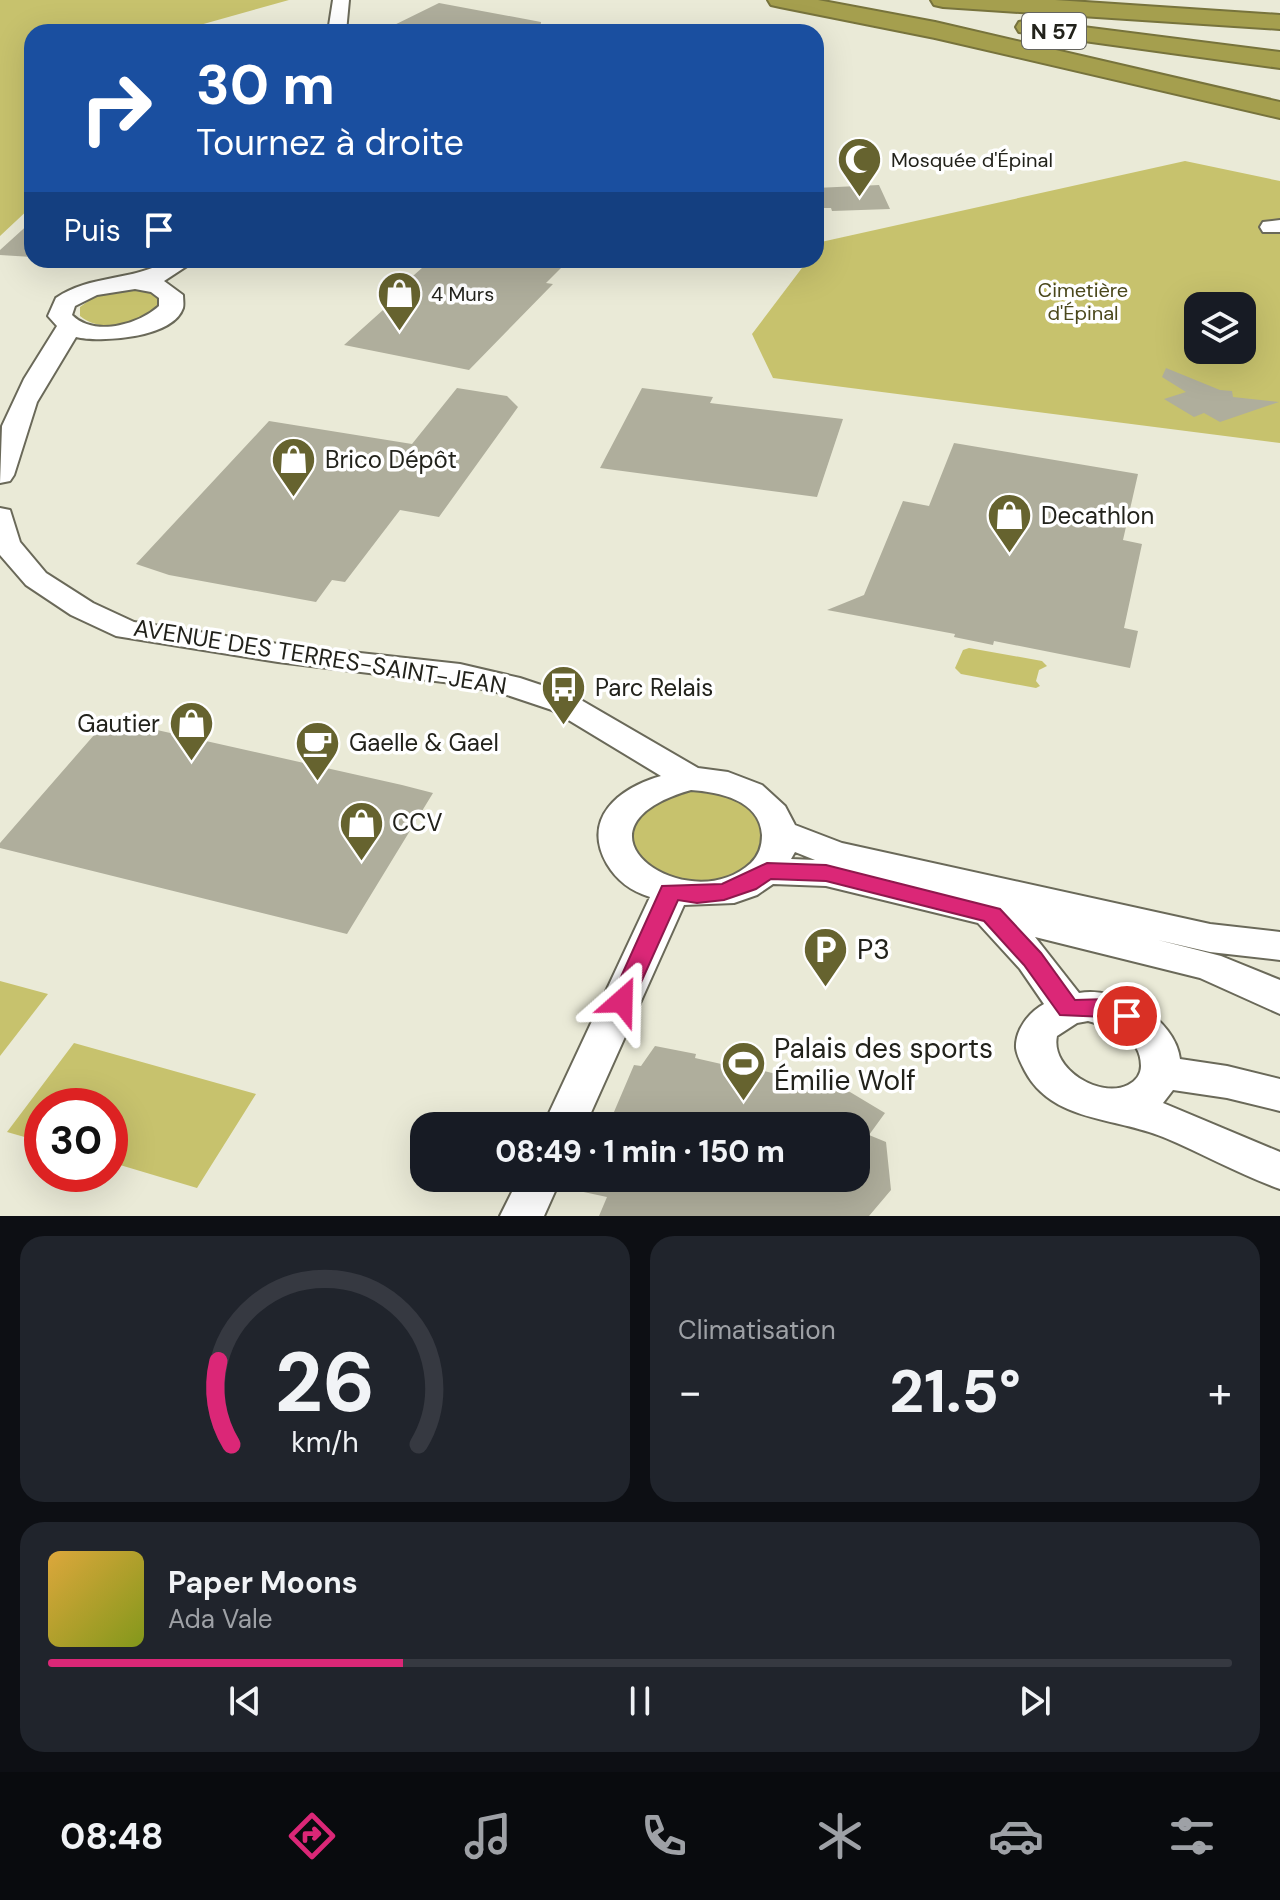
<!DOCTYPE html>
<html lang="fr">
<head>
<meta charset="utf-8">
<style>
  body { margin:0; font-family:"DM Sans",sans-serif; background:#20242c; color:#f1f3f6; height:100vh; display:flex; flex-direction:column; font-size:30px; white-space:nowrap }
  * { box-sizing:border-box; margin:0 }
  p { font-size:26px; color:#9ea1a6 }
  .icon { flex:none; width:44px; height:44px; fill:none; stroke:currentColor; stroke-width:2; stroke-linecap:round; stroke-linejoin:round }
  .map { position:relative; height:1216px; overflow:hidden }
  .sheet { display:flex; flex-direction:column; gap:20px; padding:20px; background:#0d0f14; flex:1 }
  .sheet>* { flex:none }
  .banner { position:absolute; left:24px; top:24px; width:800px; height:244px; border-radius:24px; box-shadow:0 8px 32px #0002; background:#1a4fa0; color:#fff; overflow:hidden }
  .controls { position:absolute; left:1184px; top:292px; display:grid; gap:16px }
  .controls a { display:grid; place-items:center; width:72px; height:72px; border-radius:16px; background:#171b24; box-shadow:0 8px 32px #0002; font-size:40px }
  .speed { position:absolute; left:24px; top:1088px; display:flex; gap:16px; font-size:40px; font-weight:700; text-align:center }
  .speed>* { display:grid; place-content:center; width:104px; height:104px; border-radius:50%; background:#171b24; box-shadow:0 8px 32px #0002; line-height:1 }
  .speed .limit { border:12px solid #d22; background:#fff; color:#111 }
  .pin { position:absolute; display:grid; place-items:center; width:68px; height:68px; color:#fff; margin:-34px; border:4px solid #fff; border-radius:50%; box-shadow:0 2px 8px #0007 }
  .me { position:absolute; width:88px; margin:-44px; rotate:25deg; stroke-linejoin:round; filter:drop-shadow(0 0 6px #0008) }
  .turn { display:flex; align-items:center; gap:28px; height:168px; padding:0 40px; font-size:36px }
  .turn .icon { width:104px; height:104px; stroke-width:2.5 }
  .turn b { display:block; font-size:56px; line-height:68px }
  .then { display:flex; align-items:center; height:76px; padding:0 40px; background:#0003; gap:16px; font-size:30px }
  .big { font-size:60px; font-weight:800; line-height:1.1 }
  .sheet .card { flex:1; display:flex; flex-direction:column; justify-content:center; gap:12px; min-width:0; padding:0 28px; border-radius:24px; background:#20242c }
  .sheet .dial { align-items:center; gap:0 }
  .dial svg { height:208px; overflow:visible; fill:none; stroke:#363941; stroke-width:7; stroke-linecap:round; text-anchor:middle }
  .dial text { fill:#f1f3f6; stroke:none }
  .song { display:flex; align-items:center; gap:24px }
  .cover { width:96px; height:96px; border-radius:12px; background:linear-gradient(135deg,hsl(40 70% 55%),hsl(70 70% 35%)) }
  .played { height:8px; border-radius:4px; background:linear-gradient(90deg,#db2777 30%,#363941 30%) }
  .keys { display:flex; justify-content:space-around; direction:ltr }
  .heat { display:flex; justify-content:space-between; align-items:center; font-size:44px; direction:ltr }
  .sheet .tiles { flex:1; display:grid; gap:20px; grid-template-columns:1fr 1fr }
  .card:last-child { grid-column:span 2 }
  .trip { position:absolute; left:410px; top:1112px; width:460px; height:80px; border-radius:24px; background:#171b24; box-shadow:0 8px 32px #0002; font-weight:800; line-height:80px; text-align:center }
  .tabs { display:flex; height:128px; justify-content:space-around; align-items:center; background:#090b0e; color:#9ea1a6 }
  .tabs .icon { width:56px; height:56px }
  .tabs .current { color:#db2777 }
  .tabs b { font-size:36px; color:#f1f3f6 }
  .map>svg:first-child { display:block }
  .green { fill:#c7c26d; fill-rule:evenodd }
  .building { fill:#afae9c }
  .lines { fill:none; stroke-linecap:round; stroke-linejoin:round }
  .minor-casing { stroke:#6a6959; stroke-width:4 }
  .highway-casing { stroke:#77733c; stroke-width:4 }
  .minor { fill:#fff; fill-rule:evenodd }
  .highway { fill:#a59f4e; fill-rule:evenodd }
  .route { fill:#db2777; stroke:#8e194d; stroke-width:2 }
  .labels { text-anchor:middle; stroke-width:7; stroke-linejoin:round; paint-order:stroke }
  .far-poi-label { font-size:20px; fill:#22221b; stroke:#fff; text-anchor:start }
  .far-park-label { font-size:20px; fill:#4b481c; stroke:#fff }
  .shield { fill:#fff; stroke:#64645f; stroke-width:2 }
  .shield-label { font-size:22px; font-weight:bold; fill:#22221b }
  .poi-label { font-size:24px; fill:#22221b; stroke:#fff; text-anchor:start }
  .street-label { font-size:24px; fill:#22221b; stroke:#fff }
  .near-poi-label { font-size:28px; fill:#22221b; stroke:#fff; text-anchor:start }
</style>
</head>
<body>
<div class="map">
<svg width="1280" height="1216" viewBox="0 0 1280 1216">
  <rect width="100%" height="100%" fill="#eaead7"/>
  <path class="green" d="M0 0H289L175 32H32V206L0 236Z
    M1185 161 1280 181V443L773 378 752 334 808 260H816V249L821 242ZM1198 306H1242V350H1198Z
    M130 289 149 292 159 299V308C137 323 104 335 80 316V307L98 294Z
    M969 648 1042 661 1047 666 1039 670 1036 681 1040 686 1036 688 961 674 955 668 963 650Z
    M693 791C733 792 751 801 765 838 762 845 760 855 756 861 720 905 598 868 640 817 654 800 671 794 693 791Z
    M0 981 48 994 0 1056Z
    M74 1043 256 1094 197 1188 110 1162V1106H42V1142L7 1132Z"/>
  <path class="building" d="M439 3 541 22 540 32H380Z
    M879 185 890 209 832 211 831 208H816V188Z
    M32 221V257L0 255V250Z
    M431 260H569L546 283 553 284 469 370 344 345 412 284 405 283Z
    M1166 368 1220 390 1232 391 1233 397 1279 402 1220 422 1204 413 1194 417 1164 399 1186 392 1162 377Z
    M457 388 507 396 518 407 439 517 400 510 345 582 332 580 316 602 169 575 136 564 269 421 412 444Z
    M642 388 713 397 710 403 843 419 817 497 600 468Z
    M954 443 1138 474 1123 540 1142 544 1124 628 1138 631 1130 668 994 641 993 645 954 637 955 634 827 610 864 595 903 501 929 506Z
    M108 719 402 785 433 793 347 934 0 848V843Z
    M655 1046 696 1054 695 1058 730 1066 731 1063 850 1092 885 1113 869 1135 886 1142 891 1190 869 1216H599L607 1197 560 1187 564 1178H856V1126H608L634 1065 641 1066Z"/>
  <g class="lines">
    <defs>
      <path id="minor" d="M333 0H349L346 32H328Z
        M1280 220V232H1263L1260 227 1263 222Z
        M169 260H196L164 281 183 295C183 299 184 304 183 308 173 338 100 343 76 337L37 402 14 475 10 481 0 483 2 426 24 379 57 326 48 316 56 298C91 274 132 282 169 260ZM135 289 151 292 159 298V306C138 325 94 337 72 315L75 306 97 295Z
        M0 508 10 510 20 542 46 573 93 603 134 622 278 644 460 664 520 678 574 696 698 768 728 772 762 785 785 806 795 825 842 843 1210 924 1280 932V960L1210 952 1158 940 1221 956 1280 980V1014L1200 978 1035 937 1079 993C1118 986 1175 1018 1180 1059L1227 1066 1280 1079V1111L1227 1098 1173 1090 1163 1103 1280 1152V1189C1240 1175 1202 1153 1163 1137 1115 1117 1052 1122 1025 1071 1021 1063 1017 1056 1016 1048 1015 1030 1029 1012 1044 1004L1020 969 978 923 826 886 773 884 757 895 734 903 684 905 585 1126H543L650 897C631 891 617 881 607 864 581 818 619 788 661 776L552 710 501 693 460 684 278 662 116 636 71 615 26 585 0 555ZM691 790C719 792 760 800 762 835 762 846 759 855 751 863 688 921 555 829 691 790ZM795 852 815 860 791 859ZM1088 1021C1112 1027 1141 1036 1141 1066 1141 1074 1136 1081 1128 1085 1100 1099 1050 1069 1057 1036L1077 1023Z
        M519 1178H561L544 1216H500Z"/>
      <path id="highway" d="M768 0H818L935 22 1280 102V118L935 38 780 7 771 5Z
        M931 0H1055L1280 15V29L943 7 934 5Z
        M1028 20 1280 52V68L1019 32 1016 27 1019 22Z"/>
    </defs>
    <use href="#minor" class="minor-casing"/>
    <use href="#highway" class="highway-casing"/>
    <use href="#minor" class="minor"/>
    <use href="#highway" class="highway"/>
  </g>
  <path class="route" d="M767 863 826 865 1000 909 1041 953 1075 1000 1108 999 1136 1009 1139 1016 1136 1022 1127 1025 1106 1017 1060 1015 1024 965 984 921 826 881 771 879 756 889 724 900 697 903 678 900 630 1007 622 1010 613 1007 610 1001 662 886 722 884Z"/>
  <defs>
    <symbol id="mosque-pin" viewBox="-11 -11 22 30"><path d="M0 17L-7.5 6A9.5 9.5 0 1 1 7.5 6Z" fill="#66632f" stroke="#fff"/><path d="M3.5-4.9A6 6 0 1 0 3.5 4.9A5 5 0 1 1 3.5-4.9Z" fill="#fff"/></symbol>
    <symbol id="shop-pin" viewBox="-11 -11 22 30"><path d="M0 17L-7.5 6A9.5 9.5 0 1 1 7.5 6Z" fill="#66632f" stroke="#fff"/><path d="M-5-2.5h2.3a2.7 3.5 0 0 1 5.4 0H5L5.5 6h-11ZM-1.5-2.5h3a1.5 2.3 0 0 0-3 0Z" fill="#fff"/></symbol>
    <symbol id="bus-pin" viewBox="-11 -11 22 30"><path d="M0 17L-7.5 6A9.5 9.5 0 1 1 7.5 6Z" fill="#66632f" stroke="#fff"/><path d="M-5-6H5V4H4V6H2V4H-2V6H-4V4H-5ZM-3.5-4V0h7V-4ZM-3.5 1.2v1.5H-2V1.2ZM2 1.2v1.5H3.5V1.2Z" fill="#fff"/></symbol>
    <symbol id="cafe-pin" viewBox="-11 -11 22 30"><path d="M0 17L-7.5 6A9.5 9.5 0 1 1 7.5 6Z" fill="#66632f" stroke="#fff"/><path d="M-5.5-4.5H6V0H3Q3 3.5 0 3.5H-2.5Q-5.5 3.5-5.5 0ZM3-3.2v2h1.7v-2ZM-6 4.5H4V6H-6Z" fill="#fff"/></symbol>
    <symbol id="parking-pin" viewBox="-11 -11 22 30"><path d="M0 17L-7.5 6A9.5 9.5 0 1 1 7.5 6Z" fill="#66632f" stroke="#fff"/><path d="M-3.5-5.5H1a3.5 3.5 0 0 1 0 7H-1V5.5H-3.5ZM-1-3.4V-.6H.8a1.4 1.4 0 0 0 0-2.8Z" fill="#fff"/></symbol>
    <symbol id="stadium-pin" viewBox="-11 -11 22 30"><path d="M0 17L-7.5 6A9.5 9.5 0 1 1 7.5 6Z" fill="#66632f" stroke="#fff"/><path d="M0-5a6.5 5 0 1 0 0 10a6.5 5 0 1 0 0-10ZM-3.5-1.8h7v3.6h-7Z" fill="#fff"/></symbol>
  </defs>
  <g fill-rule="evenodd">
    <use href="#mosque-pin" x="834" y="134" width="51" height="69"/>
    <use href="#shop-pin" x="374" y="268" width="51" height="69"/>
    <use href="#shop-pin" x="268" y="434" width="51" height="69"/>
    <use href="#shop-pin" x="984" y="490" width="51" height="69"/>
    <use href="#bus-pin" x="538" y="662" width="51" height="69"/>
    <use href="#shop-pin" x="166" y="698" width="51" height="69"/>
    <use href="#cafe-pin" x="292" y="718" width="51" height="69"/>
    <use href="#shop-pin" x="336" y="798" width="51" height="69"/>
    <use href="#parking-pin" x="800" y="924" width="51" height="69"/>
    <use href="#stadium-pin" x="718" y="1038" width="51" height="69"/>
  </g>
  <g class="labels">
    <g class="far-poi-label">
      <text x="891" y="167">Mosquée d'Épinal</text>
      <text x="431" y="301">4 Murs</text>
    </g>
    <g class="far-park-label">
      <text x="1083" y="297">Cimetière<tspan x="1083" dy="23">d'Épinal</tspan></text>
    </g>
    <rect class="shield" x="1022" y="13" width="64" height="36" rx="6"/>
    <g class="shield-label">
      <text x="1054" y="39">N 57</text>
    </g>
    <g class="poi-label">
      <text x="325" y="468">Brico Dépôt</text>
      <text x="1041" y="524">Decathlon</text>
      <text x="595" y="696">Parc Relais</text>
      <text x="160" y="732" text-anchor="end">Gautier</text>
      <text x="349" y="751">Gaelle &amp; Gael</text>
      <text x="392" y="831">CCV</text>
    </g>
    <g class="street-label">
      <text transform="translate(320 657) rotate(9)" y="8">AVENUE DES TERRES-SAINT-JEAN</text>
    </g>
    <g class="near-poi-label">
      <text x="857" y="959">P3</text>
      <text x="774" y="1058">Palais des sports<tspan x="774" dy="32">Émilie Wolf</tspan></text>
    </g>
  </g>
</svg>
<div class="controls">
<a><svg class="icon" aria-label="layers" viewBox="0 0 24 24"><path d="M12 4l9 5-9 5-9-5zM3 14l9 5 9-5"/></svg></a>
</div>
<div class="speed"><div class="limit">30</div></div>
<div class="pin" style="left:1127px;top:1016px;background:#d93025"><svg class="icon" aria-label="arrive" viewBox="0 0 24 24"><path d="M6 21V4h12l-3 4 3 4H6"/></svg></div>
<svg class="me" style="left:622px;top:1001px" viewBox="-20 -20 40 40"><path d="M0-17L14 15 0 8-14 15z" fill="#db2777" stroke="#fff" stroke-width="4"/></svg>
<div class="trip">08:49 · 1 min · 150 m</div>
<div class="banner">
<div class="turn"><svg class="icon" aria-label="right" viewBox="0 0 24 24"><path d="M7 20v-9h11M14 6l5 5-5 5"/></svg><div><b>30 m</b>Tournez à droite</div></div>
<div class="then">Puis<svg class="icon" aria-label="arrive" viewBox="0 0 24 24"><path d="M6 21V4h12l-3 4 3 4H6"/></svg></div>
</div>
</div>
<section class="sheet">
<div class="tiles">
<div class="card dial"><svg viewBox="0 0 100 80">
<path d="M14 69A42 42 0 1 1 86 69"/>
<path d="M14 69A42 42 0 0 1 9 37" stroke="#db2777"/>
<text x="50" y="56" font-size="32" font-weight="700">26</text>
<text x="50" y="72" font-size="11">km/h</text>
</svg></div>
<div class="card"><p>Climatisation</p>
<div class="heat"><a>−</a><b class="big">21.5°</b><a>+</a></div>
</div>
<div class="card">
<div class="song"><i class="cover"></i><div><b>Paper Moons</b><p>Ada Vale</p></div></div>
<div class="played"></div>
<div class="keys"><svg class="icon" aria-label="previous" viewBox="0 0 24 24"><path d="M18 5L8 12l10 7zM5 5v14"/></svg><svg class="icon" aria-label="pause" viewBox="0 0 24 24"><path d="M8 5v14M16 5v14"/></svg><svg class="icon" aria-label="next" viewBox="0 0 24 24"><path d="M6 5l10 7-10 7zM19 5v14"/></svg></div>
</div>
</div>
</section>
<nav class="tabs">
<b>08:48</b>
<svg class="icon current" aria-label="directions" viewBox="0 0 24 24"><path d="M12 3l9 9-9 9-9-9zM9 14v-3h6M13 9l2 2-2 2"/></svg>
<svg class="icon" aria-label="music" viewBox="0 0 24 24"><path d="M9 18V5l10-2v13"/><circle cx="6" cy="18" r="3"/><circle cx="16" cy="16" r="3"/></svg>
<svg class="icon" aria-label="phone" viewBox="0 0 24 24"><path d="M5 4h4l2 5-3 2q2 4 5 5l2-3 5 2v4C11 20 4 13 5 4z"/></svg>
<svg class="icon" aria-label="climate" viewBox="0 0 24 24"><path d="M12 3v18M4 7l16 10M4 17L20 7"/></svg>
<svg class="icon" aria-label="car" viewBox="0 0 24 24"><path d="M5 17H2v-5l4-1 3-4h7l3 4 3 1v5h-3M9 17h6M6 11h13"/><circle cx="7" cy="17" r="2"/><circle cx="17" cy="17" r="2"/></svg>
<svg class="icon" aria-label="filters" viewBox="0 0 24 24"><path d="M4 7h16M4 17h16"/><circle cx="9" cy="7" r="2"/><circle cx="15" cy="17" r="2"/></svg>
</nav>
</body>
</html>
